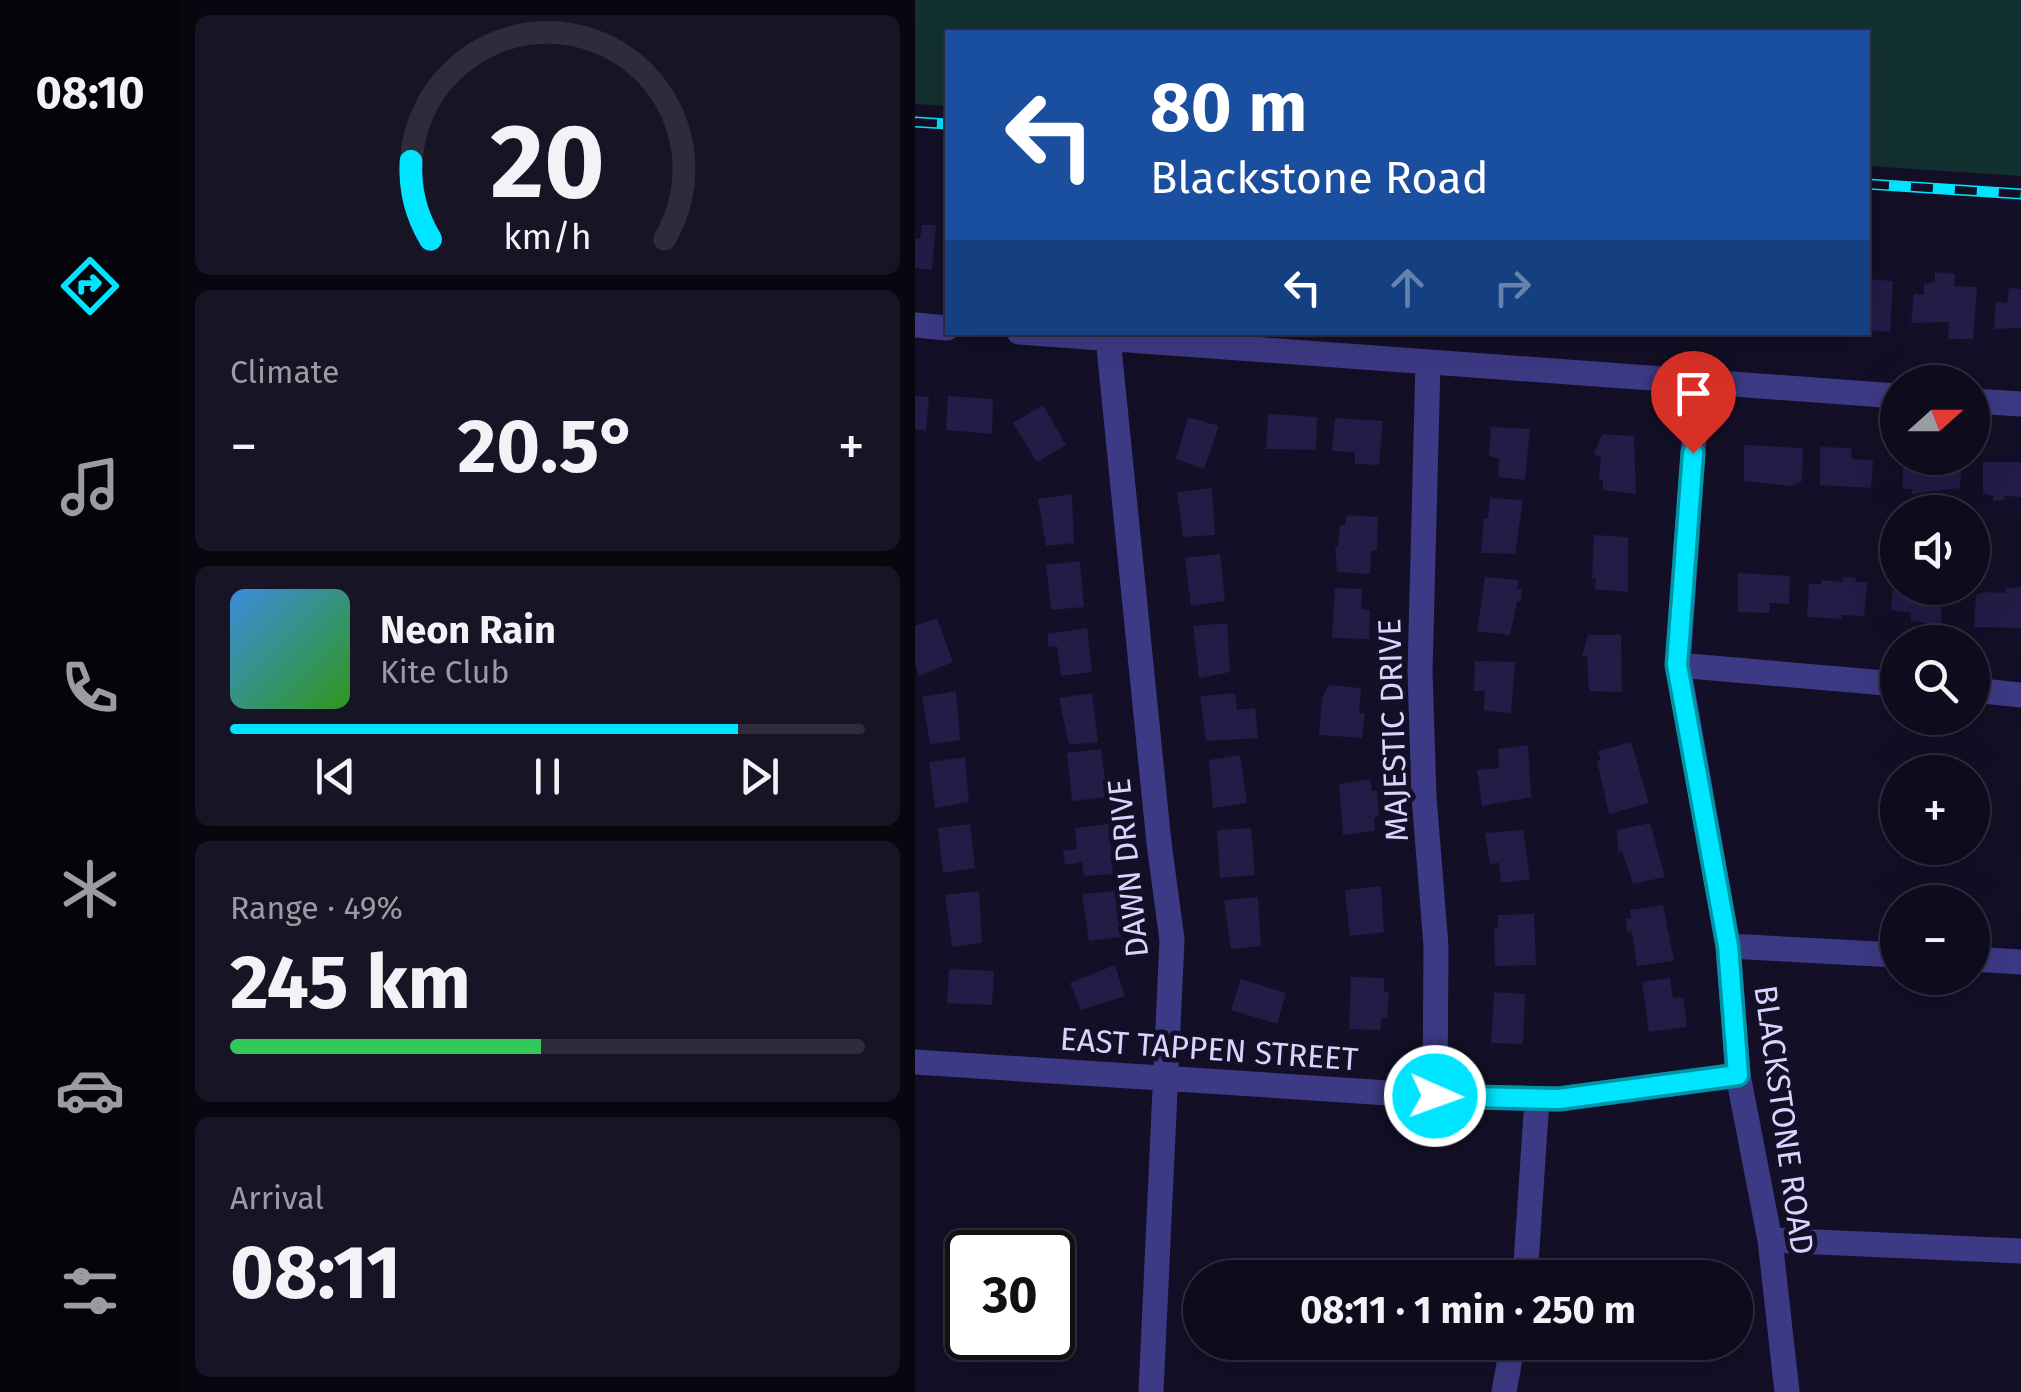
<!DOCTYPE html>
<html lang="en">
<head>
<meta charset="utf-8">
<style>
  body { margin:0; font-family:"Fira Sans",sans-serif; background:#171425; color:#f1f3f6; height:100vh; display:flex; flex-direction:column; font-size:38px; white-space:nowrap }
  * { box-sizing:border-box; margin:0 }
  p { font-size:32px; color:#9b9ba3 }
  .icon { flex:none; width:55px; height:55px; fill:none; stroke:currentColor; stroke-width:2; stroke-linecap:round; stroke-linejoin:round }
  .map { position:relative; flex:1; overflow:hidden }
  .sheet { display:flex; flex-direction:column; gap:15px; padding:15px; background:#08060f; width:735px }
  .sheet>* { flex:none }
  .hud { position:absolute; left:30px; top:30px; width:925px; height:305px; border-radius:0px; box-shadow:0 10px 40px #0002,0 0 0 2px #2e2b3b; background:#1a4fa0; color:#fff; overflow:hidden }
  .needle { width:65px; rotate:69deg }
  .tools { position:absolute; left:965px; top:365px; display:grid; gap:20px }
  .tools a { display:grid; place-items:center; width:110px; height:110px; border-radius:50%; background:#0e0b1c; box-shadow:0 10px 40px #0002,0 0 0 2px #2e2b3b; font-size:50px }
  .speed { position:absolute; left:30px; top:1230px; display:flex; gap:20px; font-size:50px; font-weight:700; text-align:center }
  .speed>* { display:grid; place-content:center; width:130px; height:130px; border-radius:50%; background:#0e0b1c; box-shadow:0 10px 40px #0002,0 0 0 2px #2e2b3b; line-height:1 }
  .speed .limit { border:5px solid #111; border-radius:15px; background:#fff; color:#111 }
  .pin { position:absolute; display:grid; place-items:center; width:85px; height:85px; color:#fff; margin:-102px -42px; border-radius:50% 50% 50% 0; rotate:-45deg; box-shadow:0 0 10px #0007 }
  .pin .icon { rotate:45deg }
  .me { position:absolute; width:110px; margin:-55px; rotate:92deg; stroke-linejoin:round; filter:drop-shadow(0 0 8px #0008) }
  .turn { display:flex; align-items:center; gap:35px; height:210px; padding:0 40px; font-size:45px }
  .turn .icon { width:130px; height:130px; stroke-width:2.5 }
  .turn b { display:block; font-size:70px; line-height:85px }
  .lanes { display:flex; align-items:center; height:95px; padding:0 40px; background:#0003; justify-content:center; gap:50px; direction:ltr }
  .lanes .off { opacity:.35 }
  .big { font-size:75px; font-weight:700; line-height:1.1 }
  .sheet .tile { flex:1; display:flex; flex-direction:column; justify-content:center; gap:15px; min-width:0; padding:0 35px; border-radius:15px; background:#171425 }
  .sheet .dial { align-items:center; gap:0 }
  .dial svg { height:260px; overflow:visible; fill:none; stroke:#2e2b3b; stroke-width:7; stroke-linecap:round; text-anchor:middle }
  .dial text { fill:#f1f3f6; stroke:none }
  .song { display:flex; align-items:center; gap:30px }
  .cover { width:120px; height:120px; border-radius:15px; background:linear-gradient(135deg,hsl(210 70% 55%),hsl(110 70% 35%)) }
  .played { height:10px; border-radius:5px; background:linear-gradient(90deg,#00e5ff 80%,#2e2b3b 80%) }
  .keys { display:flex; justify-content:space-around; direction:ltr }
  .heat { display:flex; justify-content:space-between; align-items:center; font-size:55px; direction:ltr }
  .charge { height:15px; border-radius:8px; background:linear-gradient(90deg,#34c759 49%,#2e2b3b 0) }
  .trip { position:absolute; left:268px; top:1260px; width:570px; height:100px; border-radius:50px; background:#0e0b1c; box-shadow:0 10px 40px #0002,0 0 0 2px #2e2b3b; font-weight:700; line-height:100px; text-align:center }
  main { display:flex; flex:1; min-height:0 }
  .tabs { display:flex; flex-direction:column; width:180px; justify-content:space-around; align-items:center; background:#06040b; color:#9b9ba3 }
  .tabs .icon { width:70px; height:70px }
  .tabs .current { color:#00e5ff }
  .tabs b { font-size:45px; color:#f1f3f6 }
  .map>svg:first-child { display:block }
  .green { fill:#12302f }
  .building { fill:#241b47 }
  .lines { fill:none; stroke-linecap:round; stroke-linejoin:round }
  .minor { stroke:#3d3a85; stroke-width:25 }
  .rail-casing { stroke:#00e5ff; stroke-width:11 }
  .rail { stroke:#130f26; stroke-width:8; stroke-dasharray:22; stroke-linecap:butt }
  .route-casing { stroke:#0095a6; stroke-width:25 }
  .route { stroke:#00e5ff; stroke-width:18 }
  .labels { text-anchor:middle; stroke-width:10; stroke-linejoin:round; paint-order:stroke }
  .street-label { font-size:32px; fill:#d9d4ff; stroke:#130f26 }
</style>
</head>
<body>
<main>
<nav class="tabs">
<b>08:10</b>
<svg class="icon current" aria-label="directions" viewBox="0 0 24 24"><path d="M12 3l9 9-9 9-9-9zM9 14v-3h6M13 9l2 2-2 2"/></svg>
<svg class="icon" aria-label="music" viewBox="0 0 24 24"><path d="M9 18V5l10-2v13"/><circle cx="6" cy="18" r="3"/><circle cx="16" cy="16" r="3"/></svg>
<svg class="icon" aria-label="phone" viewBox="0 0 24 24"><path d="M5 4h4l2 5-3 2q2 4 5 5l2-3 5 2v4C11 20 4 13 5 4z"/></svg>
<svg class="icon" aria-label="climate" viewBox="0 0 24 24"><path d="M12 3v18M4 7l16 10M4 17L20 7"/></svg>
<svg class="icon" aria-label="car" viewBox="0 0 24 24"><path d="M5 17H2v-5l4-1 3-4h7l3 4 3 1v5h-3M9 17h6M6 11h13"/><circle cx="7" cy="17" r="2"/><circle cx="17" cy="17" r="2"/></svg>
<svg class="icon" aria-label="filters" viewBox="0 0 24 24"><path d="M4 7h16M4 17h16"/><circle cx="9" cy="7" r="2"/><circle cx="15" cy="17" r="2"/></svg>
</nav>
<section class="sheet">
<div class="tile dial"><svg viewBox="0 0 100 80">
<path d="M14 69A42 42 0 1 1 86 69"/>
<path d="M14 69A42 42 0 0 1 8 45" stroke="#00e5ff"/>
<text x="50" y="56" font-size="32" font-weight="700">20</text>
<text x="50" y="72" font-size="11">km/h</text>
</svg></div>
<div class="tile"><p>Climate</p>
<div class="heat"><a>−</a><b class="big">20.5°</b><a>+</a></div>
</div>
<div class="tile">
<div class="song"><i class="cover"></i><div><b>Neon Rain</b><p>Kite Club</p></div></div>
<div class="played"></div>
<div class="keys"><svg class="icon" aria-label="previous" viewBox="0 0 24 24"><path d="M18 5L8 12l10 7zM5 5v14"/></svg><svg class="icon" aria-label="pause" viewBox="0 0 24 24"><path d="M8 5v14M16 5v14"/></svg><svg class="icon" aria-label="next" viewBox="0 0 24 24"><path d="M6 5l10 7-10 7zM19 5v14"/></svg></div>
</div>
<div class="tile"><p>Range · 49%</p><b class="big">245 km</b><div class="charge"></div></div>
<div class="tile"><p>Arrival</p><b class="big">08:11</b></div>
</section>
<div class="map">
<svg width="1106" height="1392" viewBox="0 0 1106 1392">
  <rect width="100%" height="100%" fill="#130f26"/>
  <path class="green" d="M0 0H1106V176L953 166 952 32H32V106L0 104Z"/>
  <path class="building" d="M7 225H21L17 270 0 268V238L5 239Z
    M1020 272 1040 274 1039 286 1062 287 1058 339H1033L1034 322 996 323 999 294 1009 295V284L1020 282Z
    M952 279 978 281 975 332 952 330Z
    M1094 288 1106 289V328L1079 329 1081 302 1092 303Z
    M0 396 14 397 11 430 0 429Z
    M33 396 78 399 77 434 31 430Z
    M128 405 151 445 122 462 98 423Z
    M353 414 402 417 401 450 351 449Z
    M273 417 304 426 289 469 261 459Z
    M420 418 468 421 464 465 440 464V452L417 451Z
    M576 427 615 429 610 480 583 477 584 458 574 456Z
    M687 434 719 436 721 494 688 490V480H684L686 456 679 455Z
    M829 445 888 448 887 481 876 486 829 481Z
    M905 447 936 448 937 459 958 460 956 488 905 485Z
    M989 458H1047L1045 488 997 494V489H987Z
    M1068 462H1106V497L1090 496 1089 500 1078 501V496L1068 494Z
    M297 488 300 535 268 537 262 492Z
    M157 494 159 543 131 546 123 499Z
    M575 498 608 500 600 554 566 553 569 519 573 518Z
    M432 515 463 517 462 550 456 551 455 574 422 572 420 547 423 546 425 525H430Z
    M679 535 713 537V592L680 589 681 578 677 579Z
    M305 554 310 601 276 606 270 558Z
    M165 561 169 607 136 610 131 565Z
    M823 573 875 576 874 604 855 603 854 613 823 612Z
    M570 577 603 580 602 589H607L606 601 602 602 595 635 562 631Z
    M928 577 941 578 940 582H952L949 616 927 615 926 619 892 617 894 584H906V580L928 582Z
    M978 583H982V588H1027L1026 625 996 621V613L976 610Z
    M1106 587V628L1059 627 1061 595 1072 592 1091 593 1090 588Z
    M420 588 447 589 446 609 455 610 454 639 417 638Z
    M22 618 38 662 4 676 0 663V626Z
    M312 623 315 672 284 678 278 626Z
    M172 628 177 672 146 676 142 646 133 647V634Z
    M673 635H706L707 692 674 691 672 656H667Z
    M560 661 600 662 596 713 569 711 570 691H559Z
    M413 685 446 688 444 713 450 714 447 738 404 735 407 699Z
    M41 691 45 740 15 744 7 697Z
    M177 693 183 742 154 745 144 698Z
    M320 693 322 710 340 708 343 738 291 741 285 696Z
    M716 742 734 803 694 814 682 761 686 760 683 751Z
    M613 745 616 797 567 806 562 770 584 768 583 749Z
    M186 749 192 797 157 801 152 753Z
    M325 755 332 803 298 808 294 760Z
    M50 757 54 802 20 808 14 762Z
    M455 779 457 791H462L464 816 459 818 460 831 428 835 424 784Z
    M735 823 750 877 718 884 707 851 703 852 702 830Z
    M55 824 60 868 28 873 23 828Z
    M194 824 198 874 169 876 167 862 150 865 148 851 162 849 160 828Z
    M336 828 340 875 305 878 302 830Z
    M608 830 615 879 586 883 584 863 575 864 570 833Z
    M466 886 469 932 435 936 430 890Z
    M64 891 67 943 37 947 30 895Z
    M202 891 206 937 174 941 167 894Z
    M343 897 346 946 316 949 309 900Z
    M748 905 759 961 722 966 717 931 712 932 711 919H716L715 910Z
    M619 914 621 965 580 966 579 929H583V915Z
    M200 965 210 996 166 1010 155 983Z
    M34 969 79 971 77 1005 32 1003Z
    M436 977 469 978V991L474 992 472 1019 467 1018 465 1030 434 1029Z
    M755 978 758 998 768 997 772 1027 734 1032 727 982Z
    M326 979 371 993 362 1024 316 1010Z
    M579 992 610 994 608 1044 576 1043Z"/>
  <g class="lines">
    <path class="minor" d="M0 325 32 328
      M104 332 982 396
      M193 338 244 843 257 940 236 1392
      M513 363 505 672 509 797 521 946 520 1096
      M783 382 763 665 813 946 823 1075 855 1240 872 1392
      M1058 401 1106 404
      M763 665 982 684
      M1058 690 1106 695
      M813 946 982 955
      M1058 959 1106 962
      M0 1062 520 1096 644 1099 823 1075
      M855 1240 1106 1251
      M610 1278 622 1099
      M589 1392 598 1342"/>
    <defs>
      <path id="rail" d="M0 122 32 124
        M952 184 1106 194"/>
    </defs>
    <use href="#rail" class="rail-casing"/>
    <use href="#rail" class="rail"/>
  </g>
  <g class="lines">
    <defs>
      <path id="route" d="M520 1096 644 1099 823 1075 813 946 762 665 778 453"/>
    </defs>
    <use href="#route" class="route-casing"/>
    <use href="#route" class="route"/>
  </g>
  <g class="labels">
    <g class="street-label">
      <text transform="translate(478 730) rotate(-92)" y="11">MAJESTIC DRIVE</text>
      <text transform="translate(213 868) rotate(-96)" y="11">DAWN DRIVE</text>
      <text transform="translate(294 1049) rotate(4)" y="11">EAST TAPPEN STREET</text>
      <text transform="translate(869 1120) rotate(82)" y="11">BLACKSTONE ROAD</text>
    </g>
  </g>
</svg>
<div class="tools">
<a><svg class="needle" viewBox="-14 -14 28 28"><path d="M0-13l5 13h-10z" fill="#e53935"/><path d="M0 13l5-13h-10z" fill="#9b9ba3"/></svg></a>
<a><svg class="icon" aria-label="sound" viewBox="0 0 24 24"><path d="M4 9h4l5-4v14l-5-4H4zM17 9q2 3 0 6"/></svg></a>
<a><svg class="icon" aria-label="search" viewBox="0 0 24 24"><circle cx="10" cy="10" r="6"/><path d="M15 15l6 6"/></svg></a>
<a>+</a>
<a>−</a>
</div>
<div class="speed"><div class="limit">30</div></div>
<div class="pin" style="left:778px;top:453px;background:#d93025"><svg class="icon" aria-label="arrive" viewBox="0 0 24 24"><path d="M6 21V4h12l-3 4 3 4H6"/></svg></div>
<svg class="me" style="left:520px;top:1096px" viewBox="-20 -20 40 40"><circle r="17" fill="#00e5ff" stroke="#fff" stroke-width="3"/><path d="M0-11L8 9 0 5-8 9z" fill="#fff"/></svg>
<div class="trip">08:11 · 1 min · 250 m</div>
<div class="hud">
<div class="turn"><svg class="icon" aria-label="left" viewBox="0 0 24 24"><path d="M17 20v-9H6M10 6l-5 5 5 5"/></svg><div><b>80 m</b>Blackstone Road</div></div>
<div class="lanes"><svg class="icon" aria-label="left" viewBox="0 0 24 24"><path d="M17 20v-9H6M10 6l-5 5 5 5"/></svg><svg class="icon off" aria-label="ahead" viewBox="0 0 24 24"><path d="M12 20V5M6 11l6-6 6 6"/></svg><svg class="icon off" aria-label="right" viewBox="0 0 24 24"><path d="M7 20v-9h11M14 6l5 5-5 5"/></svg></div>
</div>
</div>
</main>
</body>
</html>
